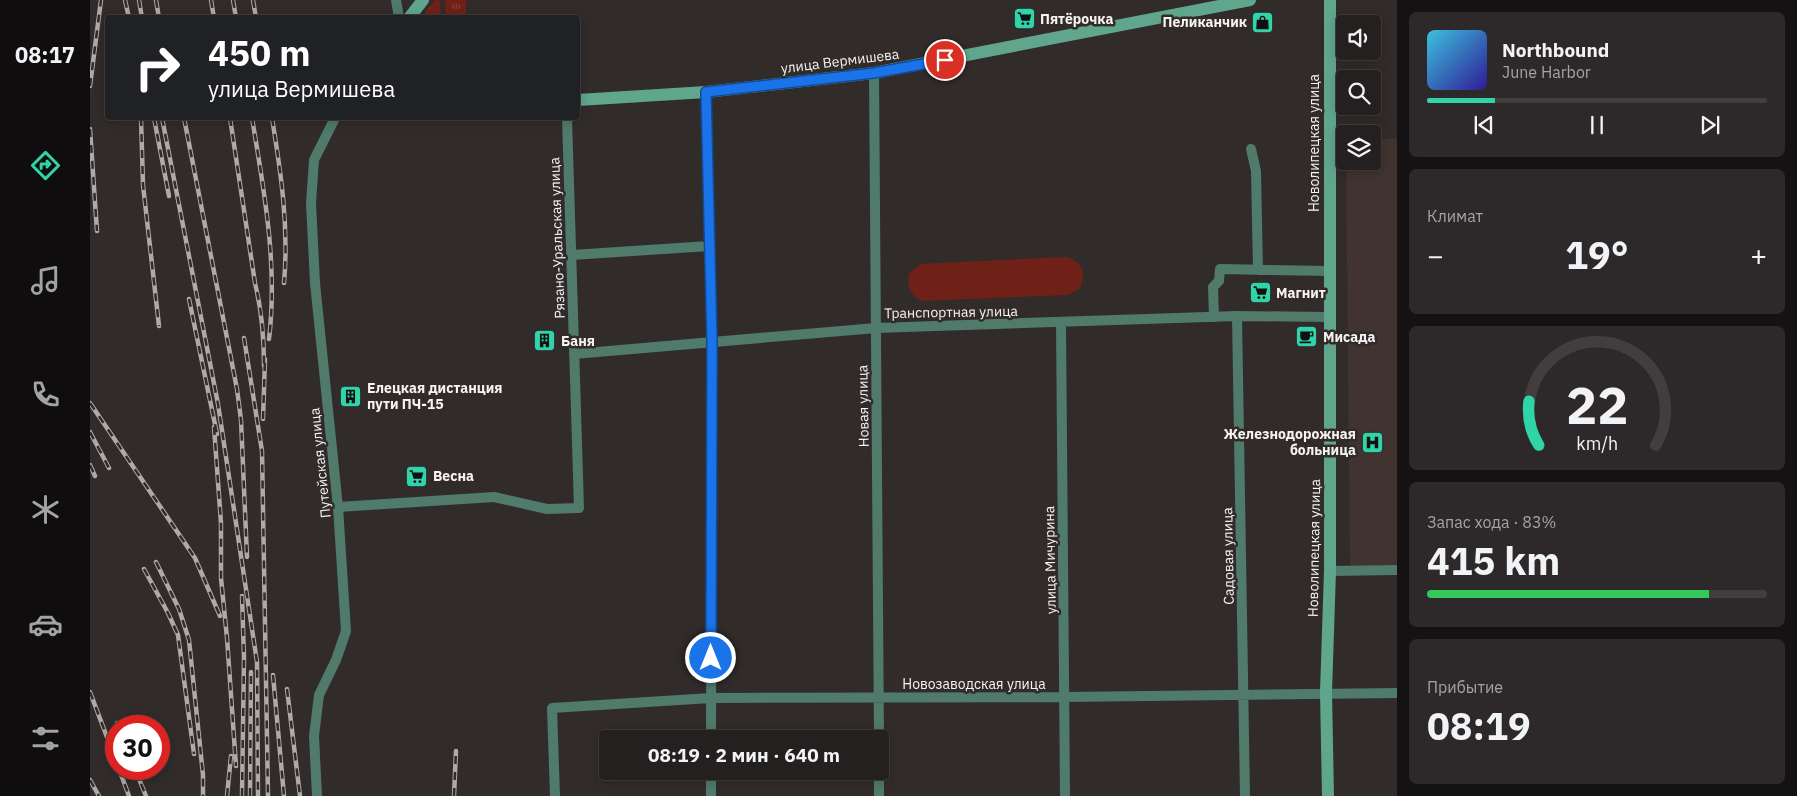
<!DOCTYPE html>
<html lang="ru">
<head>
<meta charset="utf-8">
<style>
  body { margin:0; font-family:"IBM Plex Sans",sans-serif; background:#2d2829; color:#f1f3f6; height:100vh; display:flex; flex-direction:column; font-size:19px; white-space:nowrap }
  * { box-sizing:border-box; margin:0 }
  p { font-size:16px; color:#a3a3a5 }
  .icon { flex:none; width:28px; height:28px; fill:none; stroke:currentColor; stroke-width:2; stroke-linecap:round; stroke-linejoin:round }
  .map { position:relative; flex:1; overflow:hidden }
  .side { display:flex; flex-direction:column; gap:12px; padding:12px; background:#141212; width:400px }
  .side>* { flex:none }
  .top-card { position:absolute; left:15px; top:15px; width:475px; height:105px; border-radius:5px; box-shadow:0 2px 12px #0003,0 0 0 1px #423e3e; background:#202124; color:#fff; overflow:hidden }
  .buttons { position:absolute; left:1246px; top:15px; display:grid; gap:10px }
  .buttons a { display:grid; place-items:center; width:45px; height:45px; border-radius:5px; background:#252020; box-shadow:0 2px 12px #0003,0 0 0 1px #423e3e; font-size:25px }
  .speed { position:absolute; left:15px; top:715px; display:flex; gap:10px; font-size:25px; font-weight:700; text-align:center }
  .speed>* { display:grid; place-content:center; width:65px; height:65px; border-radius:50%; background:#252020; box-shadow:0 2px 12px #0003,0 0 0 1px #423e3e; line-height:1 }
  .speed .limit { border:8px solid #d22; background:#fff; color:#111 }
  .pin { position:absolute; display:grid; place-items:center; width:42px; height:42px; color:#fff; margin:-21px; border:2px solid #fff; border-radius:50%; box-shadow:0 1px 5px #0007 }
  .me { position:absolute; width:55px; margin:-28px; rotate:0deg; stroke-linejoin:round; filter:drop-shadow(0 0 4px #0008) }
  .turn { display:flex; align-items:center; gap:18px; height:105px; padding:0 20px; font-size:22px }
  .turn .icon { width:65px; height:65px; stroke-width:2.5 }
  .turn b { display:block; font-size:35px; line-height:42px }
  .big { font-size:38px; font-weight:700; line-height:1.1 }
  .side .widget { flex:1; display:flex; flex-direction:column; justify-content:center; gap:8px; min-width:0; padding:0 18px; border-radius:8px; background:#2d2829 }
  .side .dial { align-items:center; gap:0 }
  .dial svg { height:130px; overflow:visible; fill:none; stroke:#423e3e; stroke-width:7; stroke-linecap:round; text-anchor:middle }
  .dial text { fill:#f1f3f6; stroke:none }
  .song { display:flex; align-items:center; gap:15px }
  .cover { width:60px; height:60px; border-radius:8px; background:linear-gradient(135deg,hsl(190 70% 55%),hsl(250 70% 35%)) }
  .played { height:5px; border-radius:2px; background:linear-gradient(90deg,#30d4a9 20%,#423e3e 20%) }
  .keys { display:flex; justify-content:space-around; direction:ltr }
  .heat { display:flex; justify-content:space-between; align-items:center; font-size:28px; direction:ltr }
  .charge { height:8px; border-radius:4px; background:linear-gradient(90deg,#34c759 83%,#423e3e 0) }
  .trip { position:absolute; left:509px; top:730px; width:290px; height:50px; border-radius:5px; background:#252020; box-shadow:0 2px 12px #0003,0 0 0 1px #423e3e; font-weight:700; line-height:50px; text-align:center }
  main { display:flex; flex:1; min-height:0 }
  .tabs { display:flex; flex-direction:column; width:90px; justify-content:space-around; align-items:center; background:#0f0d0d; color:#a3a3a5 }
  .tabs .icon { width:35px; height:35px }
  .tabs .on { color:#30d4a9 }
  .tabs b { font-size:22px; color:#f1f3f6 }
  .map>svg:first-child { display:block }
  .built { fill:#403330 }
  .grass { fill:url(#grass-tufts) }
  .park { fill:#702117 }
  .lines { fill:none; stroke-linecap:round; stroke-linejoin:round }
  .street { stroke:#507a6b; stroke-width:10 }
  .secondary { stroke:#60a68e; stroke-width:12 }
  .rail-casing { stroke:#afaaa9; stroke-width:4.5 }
  .rail { stroke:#312b2a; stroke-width:2.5; stroke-dasharray:8; stroke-linecap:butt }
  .route-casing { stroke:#114b97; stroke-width:12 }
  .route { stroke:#1a73e8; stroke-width:9 }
  .labels { text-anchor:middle; stroke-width:5; stroke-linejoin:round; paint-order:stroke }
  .poi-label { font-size:14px; font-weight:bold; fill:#f7f3f2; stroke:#312b2a; text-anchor:start }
  .street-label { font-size:14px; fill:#f7f3f2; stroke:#312b2a }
</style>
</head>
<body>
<main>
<nav class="tabs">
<b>08:17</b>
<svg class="icon on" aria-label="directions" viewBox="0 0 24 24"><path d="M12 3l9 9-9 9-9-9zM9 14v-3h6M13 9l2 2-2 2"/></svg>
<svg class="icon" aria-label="music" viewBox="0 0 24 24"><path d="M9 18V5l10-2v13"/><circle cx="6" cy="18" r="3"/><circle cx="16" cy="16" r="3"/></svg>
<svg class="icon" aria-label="phone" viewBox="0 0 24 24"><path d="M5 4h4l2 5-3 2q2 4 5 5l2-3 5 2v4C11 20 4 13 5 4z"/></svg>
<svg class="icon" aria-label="climate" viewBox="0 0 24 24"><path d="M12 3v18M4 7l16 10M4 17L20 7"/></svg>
<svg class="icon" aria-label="car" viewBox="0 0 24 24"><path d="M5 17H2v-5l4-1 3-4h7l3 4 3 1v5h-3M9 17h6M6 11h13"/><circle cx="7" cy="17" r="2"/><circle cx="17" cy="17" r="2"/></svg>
<svg class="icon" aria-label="filters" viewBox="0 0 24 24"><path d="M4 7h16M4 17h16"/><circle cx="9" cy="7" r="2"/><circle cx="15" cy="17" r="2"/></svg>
</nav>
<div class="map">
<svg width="1307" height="796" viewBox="0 0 1307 796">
  <defs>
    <pattern id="grass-tufts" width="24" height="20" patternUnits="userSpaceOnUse" patternTransform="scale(1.25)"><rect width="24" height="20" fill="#702117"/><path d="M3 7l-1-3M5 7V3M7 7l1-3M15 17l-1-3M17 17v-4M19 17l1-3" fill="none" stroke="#854239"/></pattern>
  </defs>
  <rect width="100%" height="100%" fill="#312b2a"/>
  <path class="built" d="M1283 139H1307V565L1260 566 1256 161H1282Z"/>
  <path class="grass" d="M345 0H350L351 17H332Z
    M355 0H376V17H356Z"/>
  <path class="park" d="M975 257C992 260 998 274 989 289L977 295 832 301C820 295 816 286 819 274L830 264Z"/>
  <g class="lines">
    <path class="street" d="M306 0 309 18
      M784 73 789 739
      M616 92 622 342 621 739
      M1161 149 1166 171 1168 270
      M482 255 619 246
      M1147 316 1155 796
      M1124 317 1123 287 1129 281 1130 269 1239 271
      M971 323 975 796
      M484 354 786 328 1147 316 1239 317
      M248 507 404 497 457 509 489 508 477 118
      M1240 571 1307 570
      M227 796 224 736 229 695 246 660 256 631 248 507 225 283 221 203 224 160 245 118
      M465 796 462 708 621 698 975 697 1307 693
      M621 796V771
      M789 796V771"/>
    <path class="secondary" d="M319 18 333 0
      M488 100 616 92 784 73 1160 0
      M1238 796 1236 692 1240 571V0"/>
    <defs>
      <path id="rail" d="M35 0 39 18
        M49 0 52 18
        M66 0 69 18
        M121 0 124 18
        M143 0 146 18
        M163 0 166 18
        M0 86 11 0
        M51 118 53 185 69 326
        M64 118 79 196
        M72 118 128 404 167 662 168 796
        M94 118 147 389 151 420 157 557
        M140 118 165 283C172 311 174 338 174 366
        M162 118C174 190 188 265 179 339
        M182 118C191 173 199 227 194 283
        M0 129 7 231
        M99 299 127 434
        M154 338 172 451 178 796
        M0 403 105 558 130 616
        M173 419 175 359
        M124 427 131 523V578L137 638 146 766
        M0 432 19 468
        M0 465 5 476
        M66 562 89 609 99 640 113 775V796
        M54 569 78 613 88 635 104 754
        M152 596 154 658 152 796
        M183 675 194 796
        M197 689 210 796
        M0 692 26 761
        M27 723 28 726
        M29 769 39 796
        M45 769 56 796
        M0 780 9 796
        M137 796 141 756
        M160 796 161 672
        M364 796 366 751"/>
    </defs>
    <use href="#rail" class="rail-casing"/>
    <use href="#rail" class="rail"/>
  </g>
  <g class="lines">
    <defs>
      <path id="route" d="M621 658 622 342 616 92 784 73 855 60"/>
    </defs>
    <use href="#route" class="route-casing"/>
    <use href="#route" class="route"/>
  </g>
  <defs>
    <symbol id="supermarket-square" viewBox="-11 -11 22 22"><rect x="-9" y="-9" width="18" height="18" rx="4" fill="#30d4a9" stroke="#312b2a"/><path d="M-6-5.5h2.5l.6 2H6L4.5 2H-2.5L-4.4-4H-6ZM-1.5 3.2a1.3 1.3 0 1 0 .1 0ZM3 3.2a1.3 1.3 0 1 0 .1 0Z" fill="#111"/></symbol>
    <symbol id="shop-square" viewBox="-11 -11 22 22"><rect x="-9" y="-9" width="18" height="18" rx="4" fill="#30d4a9" stroke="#312b2a"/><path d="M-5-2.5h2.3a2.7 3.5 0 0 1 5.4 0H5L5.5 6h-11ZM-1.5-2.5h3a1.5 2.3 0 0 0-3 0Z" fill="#111"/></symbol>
    <symbol id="cafe-square" viewBox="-11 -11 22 22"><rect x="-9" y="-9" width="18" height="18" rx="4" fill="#30d4a9" stroke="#312b2a"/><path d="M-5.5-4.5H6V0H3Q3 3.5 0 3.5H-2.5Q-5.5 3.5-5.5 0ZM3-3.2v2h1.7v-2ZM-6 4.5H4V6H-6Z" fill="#111"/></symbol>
    <symbol id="building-square" viewBox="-11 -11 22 22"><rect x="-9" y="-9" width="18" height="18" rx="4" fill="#30d4a9" stroke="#312b2a"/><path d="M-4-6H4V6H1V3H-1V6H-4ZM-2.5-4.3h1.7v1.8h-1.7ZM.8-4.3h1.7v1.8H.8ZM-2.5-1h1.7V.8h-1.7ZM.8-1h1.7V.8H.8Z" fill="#111"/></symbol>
    <symbol id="hospital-square" viewBox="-11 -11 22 22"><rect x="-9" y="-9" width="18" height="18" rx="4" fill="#30d4a9" stroke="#312b2a"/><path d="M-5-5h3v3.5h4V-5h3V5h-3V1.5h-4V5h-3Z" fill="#111"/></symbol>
  </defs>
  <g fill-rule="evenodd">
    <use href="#supermarket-square" x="922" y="6" width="25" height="25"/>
    <use href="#shop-square" x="1160" y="10" width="25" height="25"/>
    <use href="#supermarket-square" x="1158" y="280" width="25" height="25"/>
    <use href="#cafe-square" x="1204" y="324" width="25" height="25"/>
    <use href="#building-square" x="442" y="328" width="25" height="25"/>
    <use href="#building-square" x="248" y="384" width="25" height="25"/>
    <use href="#hospital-square" x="1270" y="430" width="25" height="25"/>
    <use href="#supermarket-square" x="314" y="464" width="25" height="25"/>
  </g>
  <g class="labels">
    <g class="poi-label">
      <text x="950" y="24">Пятёрочка</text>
      <text x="1157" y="27" text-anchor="end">Пеликанчик</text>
      <text x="1186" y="298">Магнит</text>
      <text x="1233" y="342">Мисада</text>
      <text x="471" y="346">Баня</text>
      <text x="277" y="393">Елецкая дистанция<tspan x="277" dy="16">пути ПЧ-15</tspan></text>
      <text x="1266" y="439" text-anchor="end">Железнодорожная<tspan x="1266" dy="16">больница</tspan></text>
      <text x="343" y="481">Весна</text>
    </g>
    <g class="street-label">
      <text transform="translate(750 61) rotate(-7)" y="5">улица Вермишева</text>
      <text transform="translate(1224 143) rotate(-90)" y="5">Новолипецкая улица</text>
      <text transform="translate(467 238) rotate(-92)" y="5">Рязано-Уральская улица</text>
      <text transform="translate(861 312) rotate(-1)" y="5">Транспортная улица</text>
      <text transform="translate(773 406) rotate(-91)" y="5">Новая улица</text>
      <text transform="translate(230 463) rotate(-96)" y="5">Путейская улица</text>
      <text transform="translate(1224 548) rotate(-89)" y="5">Новолипецкая улица</text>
      <text transform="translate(1138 556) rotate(-91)" y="5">Садовая улица</text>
      <text transform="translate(960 560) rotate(-91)" y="5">улица Мичурина</text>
      <text x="884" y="689">Новозаводская улица</text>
    </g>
  </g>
</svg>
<div class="buttons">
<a><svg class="icon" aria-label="sound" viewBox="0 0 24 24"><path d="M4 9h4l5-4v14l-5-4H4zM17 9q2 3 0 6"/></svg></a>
<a><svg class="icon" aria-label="search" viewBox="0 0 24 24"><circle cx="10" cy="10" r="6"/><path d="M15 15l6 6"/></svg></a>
<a><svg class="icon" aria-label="layers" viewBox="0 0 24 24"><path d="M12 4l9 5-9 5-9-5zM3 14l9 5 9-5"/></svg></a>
</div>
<div class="speed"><div class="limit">30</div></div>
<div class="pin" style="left:855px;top:60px;background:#d93025"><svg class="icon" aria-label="arrive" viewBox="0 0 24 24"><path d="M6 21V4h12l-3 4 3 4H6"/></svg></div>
<svg class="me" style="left:621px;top:658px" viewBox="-20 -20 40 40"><circle r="17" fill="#1a73e8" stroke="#fff" stroke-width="3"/><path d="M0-11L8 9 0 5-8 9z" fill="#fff"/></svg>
<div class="trip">08:19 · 2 мин · 640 m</div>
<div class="top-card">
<div class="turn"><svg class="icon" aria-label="right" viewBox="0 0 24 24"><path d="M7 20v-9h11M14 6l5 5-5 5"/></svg><div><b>450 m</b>улица Вермишева</div></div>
</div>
</div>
<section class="side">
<div class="widget">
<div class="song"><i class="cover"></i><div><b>Northbound</b><p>June Harbor</p></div></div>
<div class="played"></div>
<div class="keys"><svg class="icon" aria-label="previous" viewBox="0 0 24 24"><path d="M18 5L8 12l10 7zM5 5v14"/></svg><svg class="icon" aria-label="pause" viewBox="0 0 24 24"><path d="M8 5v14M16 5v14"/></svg><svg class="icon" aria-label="next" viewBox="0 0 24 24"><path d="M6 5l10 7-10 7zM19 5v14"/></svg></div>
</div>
<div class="widget"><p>Климат</p>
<div class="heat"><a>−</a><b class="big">19°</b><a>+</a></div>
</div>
<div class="widget dial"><svg viewBox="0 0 100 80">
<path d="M14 69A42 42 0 1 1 86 69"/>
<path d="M14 69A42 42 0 0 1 8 42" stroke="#30d4a9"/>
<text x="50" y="56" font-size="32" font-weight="700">22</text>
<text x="50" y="72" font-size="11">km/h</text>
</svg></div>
<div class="widget"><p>Запас хода · 83%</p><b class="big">415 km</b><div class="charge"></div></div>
<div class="widget"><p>Прибытие</p><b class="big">08:19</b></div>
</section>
</main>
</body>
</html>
